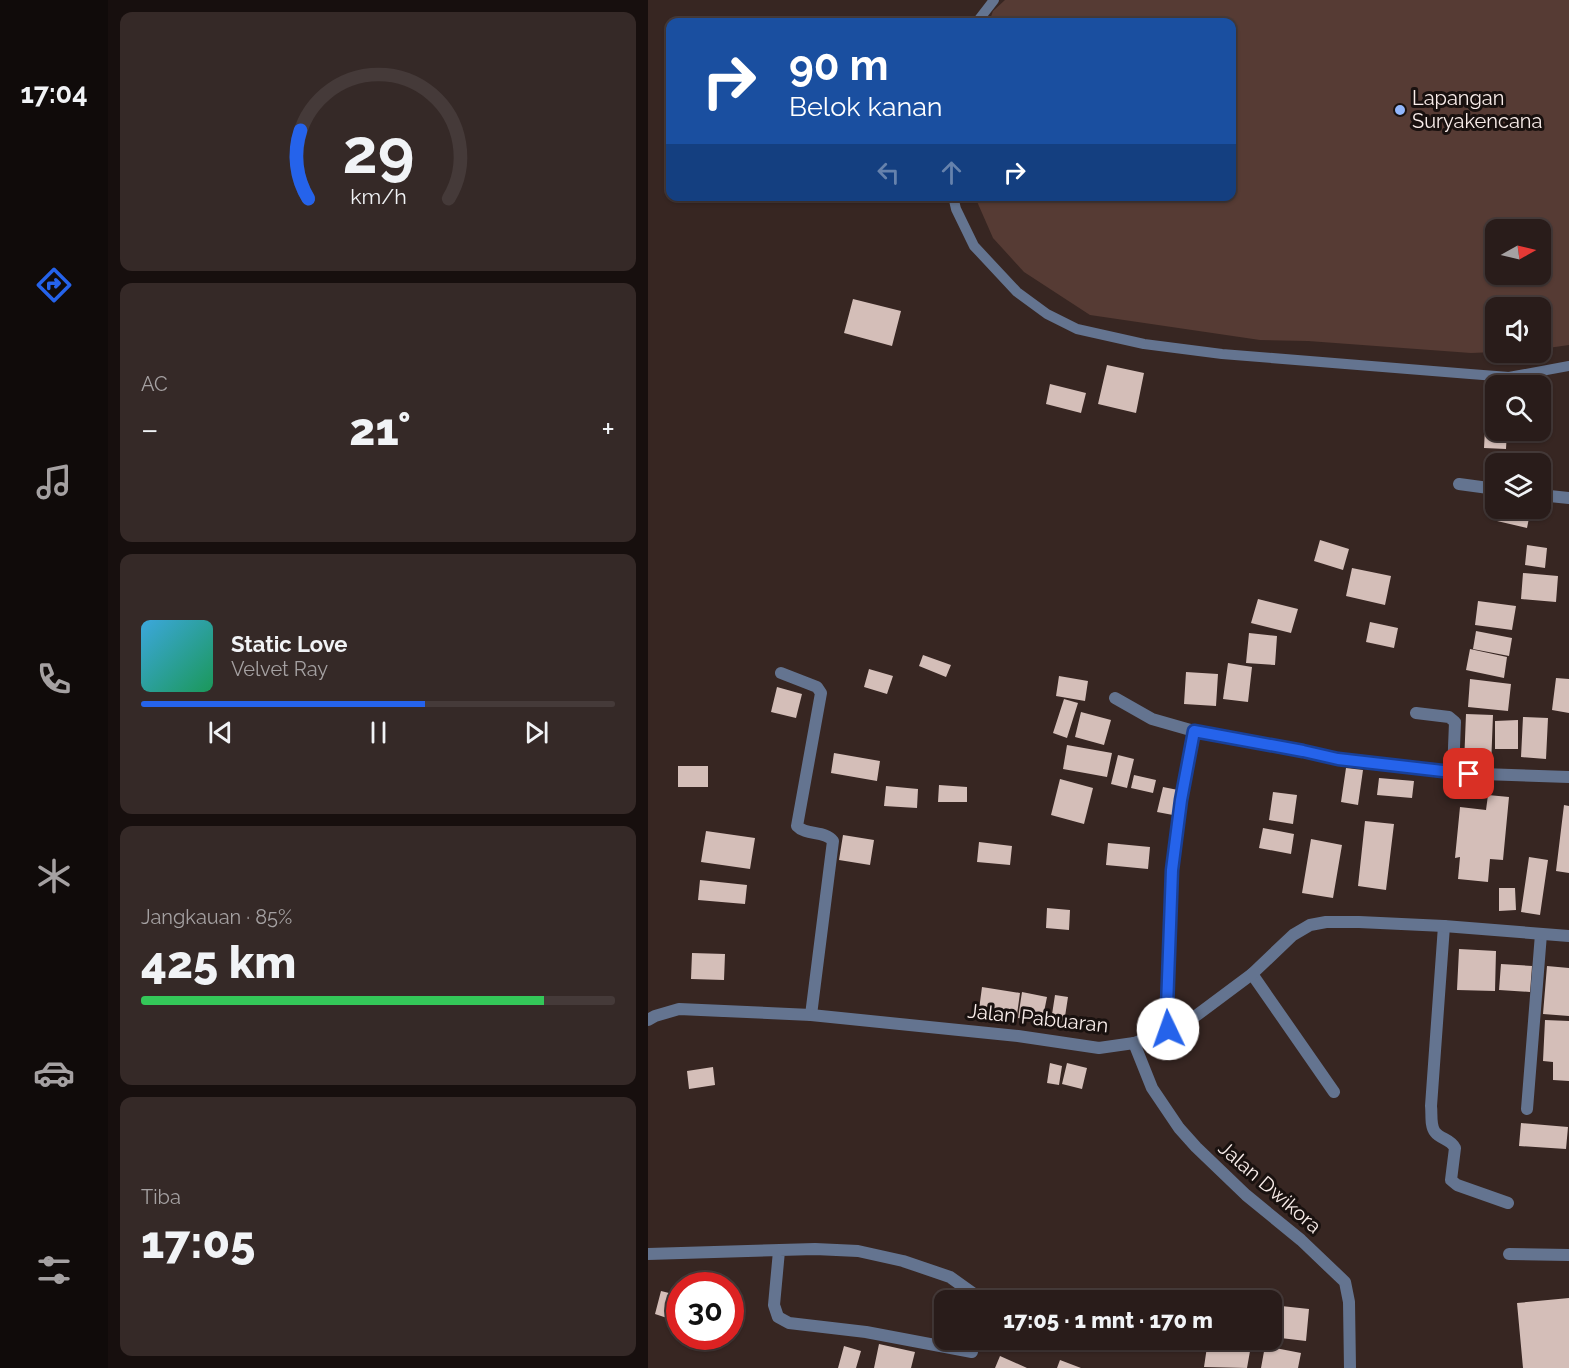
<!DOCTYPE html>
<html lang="id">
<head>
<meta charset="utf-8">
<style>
  body { margin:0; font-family:Raleway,sans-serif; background:#352927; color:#f1f3f6; height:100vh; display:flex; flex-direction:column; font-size:22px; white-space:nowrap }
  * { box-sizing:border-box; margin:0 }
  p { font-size:20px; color:#a5a1a2 }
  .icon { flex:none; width:33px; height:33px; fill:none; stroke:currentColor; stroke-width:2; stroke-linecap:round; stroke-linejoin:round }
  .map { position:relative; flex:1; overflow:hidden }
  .drawer { display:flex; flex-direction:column; gap:12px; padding:12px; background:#170f0e; width:540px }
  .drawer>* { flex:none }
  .hud { position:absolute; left:18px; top:18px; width:570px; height:183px; border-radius:12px; box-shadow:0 2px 4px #0004,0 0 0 2px #453a39; background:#1a4fa0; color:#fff; overflow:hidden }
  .needle { width:39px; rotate:82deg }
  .controls { position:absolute; left:837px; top:219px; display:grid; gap:12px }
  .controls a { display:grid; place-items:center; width:66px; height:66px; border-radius:12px; background:#291c1a; box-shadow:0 2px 4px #0004,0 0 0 2px #453a39; font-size:30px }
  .speed { position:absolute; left:18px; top:1272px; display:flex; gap:12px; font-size:30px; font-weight:700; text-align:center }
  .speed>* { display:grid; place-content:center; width:78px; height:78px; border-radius:50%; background:#291c1a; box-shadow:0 2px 4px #0004,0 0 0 2px #453a39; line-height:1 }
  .speed .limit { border:9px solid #d22; background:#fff; color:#111 }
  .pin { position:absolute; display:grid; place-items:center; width:51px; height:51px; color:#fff; margin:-26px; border-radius:12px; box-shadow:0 3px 9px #0006 }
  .me { position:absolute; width:66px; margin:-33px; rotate:357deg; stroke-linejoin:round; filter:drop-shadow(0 0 4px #0008) }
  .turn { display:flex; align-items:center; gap:21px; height:126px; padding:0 24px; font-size:27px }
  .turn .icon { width:78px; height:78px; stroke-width:2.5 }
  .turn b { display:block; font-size:42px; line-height:51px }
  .lanes { display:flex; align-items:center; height:57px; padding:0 24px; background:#0003; justify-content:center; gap:30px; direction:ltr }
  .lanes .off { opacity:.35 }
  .big { font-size:45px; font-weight:800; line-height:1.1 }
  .drawer .card { flex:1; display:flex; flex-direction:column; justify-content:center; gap:9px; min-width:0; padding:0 21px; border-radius:12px; background:#352927 }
  .drawer .dial { align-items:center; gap:0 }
  .dial svg { height:156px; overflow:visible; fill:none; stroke:#453a39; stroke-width:7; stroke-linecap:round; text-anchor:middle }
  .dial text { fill:#f1f3f6; stroke:none }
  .song { display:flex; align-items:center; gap:18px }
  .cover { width:72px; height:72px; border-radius:9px; background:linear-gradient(135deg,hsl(200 70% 55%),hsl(150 70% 35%)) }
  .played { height:6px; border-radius:3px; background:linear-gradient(90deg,#2563eb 60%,#453a39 60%) }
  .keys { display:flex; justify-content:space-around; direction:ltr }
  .heat { display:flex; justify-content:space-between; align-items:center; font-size:33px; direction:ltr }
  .charge { height:9px; border-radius:4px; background:linear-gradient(90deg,#34c759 85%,#453a39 0) }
  .trip { position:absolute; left:286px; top:1290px; width:348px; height:60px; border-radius:12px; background:#291c1a; box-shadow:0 2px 4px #0004,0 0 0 2px #453a39; font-weight:800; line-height:60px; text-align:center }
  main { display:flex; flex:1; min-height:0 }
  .tab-bar { display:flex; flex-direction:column; width:108px; justify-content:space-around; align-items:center; background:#100b0a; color:#a5a1a2 }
  .tab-bar .icon { width:42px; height:42px }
  .tab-bar .current { color:#2563eb }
  .tab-bar b { font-size:27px; color:#f1f3f6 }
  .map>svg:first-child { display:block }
  .green { fill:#563b34; fill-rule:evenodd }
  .building { fill:#d4beb8 }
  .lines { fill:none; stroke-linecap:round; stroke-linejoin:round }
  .service { stroke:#647490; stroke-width:10 }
  .minor { stroke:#647490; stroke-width:12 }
  .tertiary { stroke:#647490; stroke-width:12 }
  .route-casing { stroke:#184099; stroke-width:15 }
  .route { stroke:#2563eb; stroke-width:10 }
  .poi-dot { fill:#92b7fd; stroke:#19110f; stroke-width:2 }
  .labels { text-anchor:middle; stroke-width:6; stroke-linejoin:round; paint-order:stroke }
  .poi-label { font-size:20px; fill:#f9edea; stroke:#19110f; text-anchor:start }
  .street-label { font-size:20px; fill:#f9edea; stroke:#19110f }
</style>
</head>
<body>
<main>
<nav class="tab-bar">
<b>17:04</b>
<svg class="icon current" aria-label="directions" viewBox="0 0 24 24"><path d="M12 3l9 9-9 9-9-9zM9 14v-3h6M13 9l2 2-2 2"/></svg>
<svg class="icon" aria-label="music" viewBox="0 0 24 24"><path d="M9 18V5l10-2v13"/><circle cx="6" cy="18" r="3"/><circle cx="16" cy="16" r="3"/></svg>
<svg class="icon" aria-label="phone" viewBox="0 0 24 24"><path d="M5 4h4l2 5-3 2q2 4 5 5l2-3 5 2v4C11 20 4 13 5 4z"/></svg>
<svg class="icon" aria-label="climate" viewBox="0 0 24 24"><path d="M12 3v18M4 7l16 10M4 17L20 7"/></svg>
<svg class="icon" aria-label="car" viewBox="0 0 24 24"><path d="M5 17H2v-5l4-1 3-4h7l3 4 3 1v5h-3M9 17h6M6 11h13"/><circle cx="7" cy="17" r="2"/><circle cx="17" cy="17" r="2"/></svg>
<svg class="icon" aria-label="filters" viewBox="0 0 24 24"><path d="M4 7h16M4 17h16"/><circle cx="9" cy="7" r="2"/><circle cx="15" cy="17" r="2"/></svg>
</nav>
<section class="drawer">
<div class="card dial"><svg viewBox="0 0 100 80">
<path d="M14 69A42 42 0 1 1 86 69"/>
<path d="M14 69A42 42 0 0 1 10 34" stroke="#2563eb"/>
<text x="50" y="56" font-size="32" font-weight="700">29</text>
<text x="50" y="72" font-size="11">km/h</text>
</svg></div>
<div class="card"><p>AC</p>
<div class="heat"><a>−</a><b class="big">21°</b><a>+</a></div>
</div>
<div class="card">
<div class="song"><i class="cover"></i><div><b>Static Love</b><p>Velvet Ray</p></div></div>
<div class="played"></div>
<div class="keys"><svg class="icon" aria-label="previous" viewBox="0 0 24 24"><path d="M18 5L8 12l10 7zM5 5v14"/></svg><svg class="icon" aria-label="pause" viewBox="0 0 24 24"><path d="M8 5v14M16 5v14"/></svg><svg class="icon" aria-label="next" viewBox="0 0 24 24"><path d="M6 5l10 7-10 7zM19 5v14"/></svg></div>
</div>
<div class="card"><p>Jangkauan · 85%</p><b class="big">425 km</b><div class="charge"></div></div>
<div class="card"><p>Tiba</p><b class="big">17:05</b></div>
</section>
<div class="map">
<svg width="921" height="1368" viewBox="0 0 921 1368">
  <rect width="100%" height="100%" fill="#372622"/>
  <path class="green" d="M357 0H921V345L893 349 892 308H848L847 352 823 353 660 341 612 340 442 315 376 272 345 238 327 197 584 196V22H341L345 11ZM848 230H892V274H848Z"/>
  <path class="building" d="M205 299 253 311 244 346 196 333Z
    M459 365 496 373 488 413 450 404Z
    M402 384 438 393 433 413 398 404Z
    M838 409H848V430H859L858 449 836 448Z
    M852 508H883L879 528 849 521Z
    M672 540 701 549 695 570 666 561Z
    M879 545 899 548 897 568 877 565Z
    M704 568 743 576 737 605 698 596Z
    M875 573 910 576 908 602 873 599Z
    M610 599 650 609 643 633 603 623Z
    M830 601 868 606 864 630 827 625Z
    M722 622 750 628 746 648 718 642Z
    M828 631 864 638 861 656 825 649Z
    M601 633 629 636 627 665 598 663Z
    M822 649 859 657 856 678 818 670Z
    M275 655 303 665 298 677 271 666Z
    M580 663 604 667 600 702 575 699Z
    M221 669 245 676 239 694 216 687Z
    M538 672 570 674 568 706 536 704Z
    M411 676 440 681 437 701 408 696Z
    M908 678 921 679V713L904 710Z
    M822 679 863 684 860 711 820 707Z
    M129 687 154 694 148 718 123 712Z
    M416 699 430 703 419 738 405 733Z
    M433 712 463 720 456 745 427 737Z
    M818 714 845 715 843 766 816 764Z
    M875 717 900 718 898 759 873 757Z
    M870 720V749H847V721Z
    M419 745 464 753 459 777 415 769Z
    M186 753 232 761 229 781 183 773Z
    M470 755 486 759 479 788 463 784Z
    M30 766H60V787H30Z
    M698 768 715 770 710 805 693 802Z
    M486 775 508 780 505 793 483 788Z
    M731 778 766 781 764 798 729 795Z
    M412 779 445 788 436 824 403 815Z
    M291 785 319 787V802H290Z
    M238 786 270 789 269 808 236 806Z
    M515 787 530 790 525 815 509 812Z
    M625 792 649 795 645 824 621 820Z
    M840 795 861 797 855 860 842 859 840 882 810 879 812 857 807 858 812 807 838 810Z
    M916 805 921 806V873L908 871Z
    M717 821 746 824 738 890 710 886Z
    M615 828 646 834 643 854 611 848Z
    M58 831 107 838 102 869 53 862Z
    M195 835 226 840 222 865 191 860Z
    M663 839 694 845 685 898 654 893Z
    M331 842 364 846 362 865 329 862Z
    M460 843 502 847 500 869 458 865Z
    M881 857 900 860 892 915 873 912Z
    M52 880 99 885 97 904 50 900Z
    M851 888H867L868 910 851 911Z
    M399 908 422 910 421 930 398 928Z
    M811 949 848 951 847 991 809 990Z
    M44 953 77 954 76 980 43 979Z
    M853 964 884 966 882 992 851 990Z
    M899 966 921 968V1016L895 1014Z
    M334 987 372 993 368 1022 330 1017Z
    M374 992 399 997 394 1022 370 1018Z
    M407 995 420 997 416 1023 403 1021Z
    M897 1020 921 1021V1081L905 1080V1062L895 1061Z
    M402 1063 414 1066 411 1085 399 1083Z
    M419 1063 439 1068 434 1089 414 1084Z
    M65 1067 67 1085 41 1089 39 1071Z
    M873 1123 920 1127 918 1149 871 1146Z
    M13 1291 29 1295 22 1319 7 1314Z
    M921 1298V1368H875L869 1303Z
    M624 1305 661 1309 658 1341 624 1337Z
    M560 1340H604L599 1368 556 1367Z
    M231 1344 267 1352 263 1368H226Z
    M196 1346 213 1351 208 1368H190Z
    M617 1346 653 1353 650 1368H613Z
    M352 1356 379 1368H347Z
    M412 1360 433 1368H409Z"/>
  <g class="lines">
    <path class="service" d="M329 22 346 0
      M305 196 308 209 326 246 369 292 399 314 429 329 496 344 574 354 822 374 861 377 921 366"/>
    <path class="minor" d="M811 484 848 489
      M892 495 921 498
      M133 673 169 687 173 693 149 826C158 836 177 830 185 841L163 1015
      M467 698 504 719 546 731 655 751 690 759 805 773 921 777
      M768 713 801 717 807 722 805 773
      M796 926 783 1106C784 1113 782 1126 787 1132 792 1139 803 1139 807 1148L803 1180 809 1185 860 1203
      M604 974 686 1092
      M521 1030 519 1007 524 870 533 800 546 731
      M486 1043 504 1088 531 1128 548 1147 598 1195 653 1240 697 1282 701 1302 702 1368
      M879 1109 893 934
      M131 1251 126 1305 130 1317 141 1323 218 1332 324 1352
      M0 1254 167 1249 210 1251 255 1261 302 1277 330 1297
      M861 1254 921 1255"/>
    <path class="tertiary" d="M0 1020 7 1016 31 1009 163 1015 370 1036 451 1048 486 1043 521 1030 549 1015 604 974 645 935 662 925 678 922H711L796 926 921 936"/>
  </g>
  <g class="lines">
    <defs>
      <path id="route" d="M520 1029 519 1007 524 870 533 800 546 731 655 751 690 759 821 774"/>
    </defs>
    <use href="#route" class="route-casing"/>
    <use href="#route" class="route"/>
  </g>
  <circle class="poi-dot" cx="752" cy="110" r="6"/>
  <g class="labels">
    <g class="poi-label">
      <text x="764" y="105">Lapangan<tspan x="764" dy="23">Suryakencana</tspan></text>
    </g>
    <g class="street-label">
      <text transform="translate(390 1018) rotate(6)" y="7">Jalan Pabuaran</text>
      <text transform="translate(622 1187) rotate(41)" y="7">Jalan Dwikora</text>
    </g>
  </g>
</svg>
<div class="controls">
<a><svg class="needle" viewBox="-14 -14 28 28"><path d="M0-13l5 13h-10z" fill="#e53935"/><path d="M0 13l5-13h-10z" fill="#a5a1a2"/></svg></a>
<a><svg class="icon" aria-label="sound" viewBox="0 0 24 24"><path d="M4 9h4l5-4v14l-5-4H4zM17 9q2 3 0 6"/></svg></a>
<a><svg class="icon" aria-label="search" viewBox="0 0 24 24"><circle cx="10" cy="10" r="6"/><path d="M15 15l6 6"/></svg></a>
<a><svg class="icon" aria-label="layers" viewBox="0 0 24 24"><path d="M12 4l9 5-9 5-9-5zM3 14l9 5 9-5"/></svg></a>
</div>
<div class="speed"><div class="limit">30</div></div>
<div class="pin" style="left:821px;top:774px;background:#d93025"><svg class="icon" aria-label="arrive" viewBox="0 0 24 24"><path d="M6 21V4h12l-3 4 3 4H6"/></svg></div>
<svg class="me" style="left:520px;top:1029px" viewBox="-20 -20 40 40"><circle r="19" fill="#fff"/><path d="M0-13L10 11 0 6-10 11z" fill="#2563eb"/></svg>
<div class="trip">17:05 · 1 mnt · 170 m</div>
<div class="hud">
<div class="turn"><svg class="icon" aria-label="right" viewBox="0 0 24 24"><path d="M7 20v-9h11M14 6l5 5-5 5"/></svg><div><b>90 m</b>Belok kanan</div></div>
<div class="lanes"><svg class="icon off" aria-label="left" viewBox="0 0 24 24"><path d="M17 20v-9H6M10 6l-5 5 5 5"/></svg><svg class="icon off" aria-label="ahead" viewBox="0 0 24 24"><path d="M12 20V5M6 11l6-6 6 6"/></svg><svg class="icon" aria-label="right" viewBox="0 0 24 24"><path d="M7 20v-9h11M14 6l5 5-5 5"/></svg></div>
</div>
</div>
</main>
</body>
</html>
